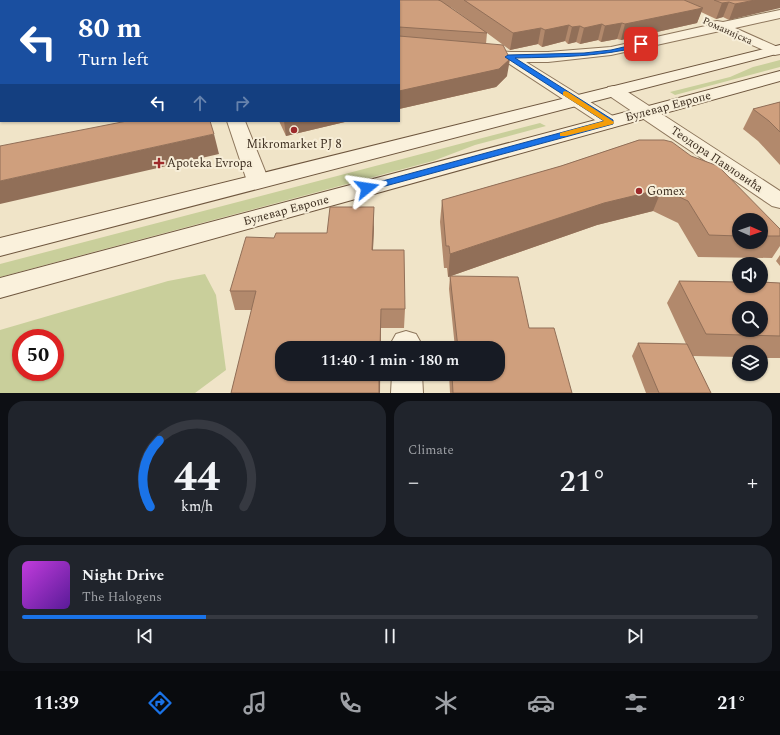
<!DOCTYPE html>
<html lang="en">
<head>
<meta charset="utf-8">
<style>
  body { margin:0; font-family:Spectral,serif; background:#20242c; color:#f1f3f6; height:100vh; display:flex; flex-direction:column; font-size:15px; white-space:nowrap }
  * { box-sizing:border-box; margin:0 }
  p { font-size:13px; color:#9ea1a6 }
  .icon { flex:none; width:22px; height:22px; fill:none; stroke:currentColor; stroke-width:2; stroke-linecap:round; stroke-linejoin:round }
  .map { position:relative; height:393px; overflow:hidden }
  .drawer { display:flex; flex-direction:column; gap:8px; padding:8px; background:#0d0f14; flex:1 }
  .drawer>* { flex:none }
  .top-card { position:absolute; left:0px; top:0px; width:400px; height:122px; box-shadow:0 1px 3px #0004; background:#1a4fa0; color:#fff; overflow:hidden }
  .needle { width:26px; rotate:92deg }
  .buttons { position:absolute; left:732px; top:213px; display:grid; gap:8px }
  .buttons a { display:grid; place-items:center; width:36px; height:36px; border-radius:50%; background:#171b24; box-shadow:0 1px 3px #0004; font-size:20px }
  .speed { position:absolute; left:12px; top:329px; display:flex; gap:8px; font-size:20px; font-weight:700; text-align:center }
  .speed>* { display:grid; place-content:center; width:52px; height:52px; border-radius:50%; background:#171b24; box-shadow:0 1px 3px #0004; line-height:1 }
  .speed .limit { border:6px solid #d22; background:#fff; color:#111 }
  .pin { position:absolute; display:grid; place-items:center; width:34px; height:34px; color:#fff; margin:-17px; border-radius:8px; box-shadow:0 2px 6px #0006 }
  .me { position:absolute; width:44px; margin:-22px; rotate:75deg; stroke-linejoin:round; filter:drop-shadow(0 0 3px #0008) }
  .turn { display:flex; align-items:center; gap:14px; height:84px; padding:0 12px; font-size:18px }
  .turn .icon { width:52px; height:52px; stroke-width:2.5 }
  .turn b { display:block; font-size:28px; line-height:34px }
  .lanes { display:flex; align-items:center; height:38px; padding:0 12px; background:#0003; justify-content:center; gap:20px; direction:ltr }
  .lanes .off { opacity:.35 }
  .big { font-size:30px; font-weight:600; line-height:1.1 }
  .drawer .widget { flex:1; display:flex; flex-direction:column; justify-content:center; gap:6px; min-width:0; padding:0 14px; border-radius:16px; background:#20242c }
  .drawer .dial { align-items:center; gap:0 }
  .dial svg { height:104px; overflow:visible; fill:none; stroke:#363941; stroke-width:7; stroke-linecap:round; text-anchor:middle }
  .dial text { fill:#f1f3f6; stroke:none }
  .song { display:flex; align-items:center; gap:12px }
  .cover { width:48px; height:48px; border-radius:6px; background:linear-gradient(135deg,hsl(290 70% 55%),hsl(270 70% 35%)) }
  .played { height:4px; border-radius:2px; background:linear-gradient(90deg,#1a73e8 25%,#363941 25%) }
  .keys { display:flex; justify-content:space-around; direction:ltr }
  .heat { display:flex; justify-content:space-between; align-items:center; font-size:22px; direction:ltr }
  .drawer .tiles { flex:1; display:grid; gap:8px; grid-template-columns:1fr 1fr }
  .widget:last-child { grid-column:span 2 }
  .trip { position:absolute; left:275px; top:341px; width:230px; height:40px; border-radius:16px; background:#171b24; box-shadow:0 1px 3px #0004; font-weight:600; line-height:40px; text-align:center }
  .dock { display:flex; height:64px; justify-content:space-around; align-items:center; background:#090b0e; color:#9ea1a6 }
  .dock .icon { width:28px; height:28px }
  .dock .current { color:#1a73e8 }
  .dock b { font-size:18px; color:#f1f3f6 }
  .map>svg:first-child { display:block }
  .green { fill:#c9cf9b; fill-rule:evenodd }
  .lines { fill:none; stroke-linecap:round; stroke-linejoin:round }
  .street-casing { stroke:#8d765c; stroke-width:2 }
  .secondary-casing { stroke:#6f573f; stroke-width:2 }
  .street { fill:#faf1dc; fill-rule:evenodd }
  .secondary { fill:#faf1dc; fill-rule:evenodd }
  .wall { fill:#b2896c; fill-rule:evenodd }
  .shaded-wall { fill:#916f58 }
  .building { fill:#cf9f7d; stroke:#916f58; fill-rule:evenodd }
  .route { fill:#1a73e8; stroke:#114b97 }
  .slow { fill:#f59e0b }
  .poi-dot { fill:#9e2a2b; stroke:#f7eed8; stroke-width:1.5 }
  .labels { text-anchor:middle; stroke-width:4; stroke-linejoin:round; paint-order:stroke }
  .far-street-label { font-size:10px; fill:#3d2e20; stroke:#f7eed8 }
  .street-label { font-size:12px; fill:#3d2e20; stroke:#f7eed8 }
  .poi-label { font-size:12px; fill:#3d2e20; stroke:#f7eed8; text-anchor:start }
</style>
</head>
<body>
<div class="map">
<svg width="780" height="393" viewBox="0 0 780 393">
  <rect width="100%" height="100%" fill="#f0e4c8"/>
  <path class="green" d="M780 60V67L675 95 670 92 730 77 753 67Z
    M540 123 546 126 475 145 433 161 0 277V264Z
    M205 274 216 295 226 370 195 393H0V330L168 281ZM21 338H55V372H21Z"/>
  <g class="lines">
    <defs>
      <path id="street" d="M780 10V18L735 28 780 48V54L775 55 720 31 611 55 548 62H526L616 118 619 122 616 126 610 128 604 126 505 61 475 57 472 54 475 51 480 49 511 52H548L611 47 710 25 712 22 717 21 723 22Z
        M614 86 620 87 780 191V208L772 206 608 95 606 91 608 87Z
        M227 121H245L269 181 266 186 258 188 250 186 247 181Z
        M406 331 416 334 421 343V348H391V343L396 334Z
        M392 374H422L423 393H391Z"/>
      <path id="secondary" d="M780 45V53L0 256V238Z
        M780 71V81L0 298V278Z"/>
    </defs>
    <use href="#street" class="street-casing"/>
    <use href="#secondary" class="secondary-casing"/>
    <use href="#street" class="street"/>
    <use href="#secondary" class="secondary"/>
  </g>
  <path class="wall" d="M156 0H780L729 20 723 17 716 19 701 12 697 23 621 40 617 39 601 42 598 40 580 44 576 42 568 44 565 41 542 47 538 44 510 50 487 33 486 44 507 76 496 87 399 109V1H156ZM450 7 452 8 477 26Z
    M780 102V165L758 141 743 129 753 109Z
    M279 121H349L286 136Z
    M639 140 780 229V246L772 258 698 257 678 223 653 211 597 225 448 277 447 268H444L440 222 442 200 561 166ZM739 220H761V242H739Z
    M374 226 373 250 405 309 404 328H381L380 393H231L252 310H235L230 291 274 238 327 233Z
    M780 255V266L776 261Z
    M450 276 529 328 572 393H450L449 374H498V348H455L449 289Z
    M679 281 780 283V358H761V352H739V357L693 356 711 393H646L632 356 638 343 686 344 667 303Z"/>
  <path class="shaded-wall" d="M227 0H256V1H219Z
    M755 0H780V8L729 20 735 4Z
    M729 2 723 17 716 19 722 3Z
    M703 8 697 23 621 40 625 24Z
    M622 23 617 39 601 42 605 26Z
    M602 24 598 40 580 44 584 28Z
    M569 25 565 41 542 47 545 30Z
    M580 26 576 42 568 44 572 27Z
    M541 28 538 44 510 50 513 33Z
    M510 59 507 76 496 87 399 109V91Z
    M0 68H1V86L0 87Z
    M284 121H349L286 136Z
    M214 134 219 154 0 204V181Z
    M662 189 653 211 597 225 448 277 450 254 604 203Z
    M374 207V226L372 269V250Z
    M381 309V348H380Z
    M379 374H380V393H379Z"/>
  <path class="building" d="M0 0H101V1H1V68H0Z
    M156 0H227L219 1H156Z
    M258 0H438L441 1 487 33 399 27V1H258Z
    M464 0H684L703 8 625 24 622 23 605 26 602 24 584 28 580 26 572 27 569 25 545 30 541 28 513 33Z
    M714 0H755L735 4 729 2 722 3Z
    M399 36 503 45 510 59 499 69 399 91Z
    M780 102V132L769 121 753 109Z
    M127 121H210L214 134 0 181V146Z
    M639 140H664L672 142 691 156 718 166 780 229V236H761V220H739V236L709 235 688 201 662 189 604 203 450 254 449 246H446L442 200 561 166Z
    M330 207H374L372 250H404L405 309H381L380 348H282V374H379V393H231L256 291H230L246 237 274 238 276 233H327Z
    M450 276 518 277 529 328H554L572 393H453L452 374H498V348H458Z
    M679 281 739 282V286H761V282L780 283V336L706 334ZM739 308H761V330H739Z
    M638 343 687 344 711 393H659Z"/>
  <path class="route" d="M641 43 644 44V46C598 57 561 57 515 58L613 120V124L367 191 363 188 364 186 604 121 505 57 508 55 584 53 611 50Z"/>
  <path class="slow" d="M565 91 568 92 614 122 613 124 566 136H560V133L604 121 563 95V92Z"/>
  <g class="poi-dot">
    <circle cx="294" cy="130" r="4"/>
    <path d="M157 157h4v4h4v4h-4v4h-4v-4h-4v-4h4z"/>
    <circle cx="639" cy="191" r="4"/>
  </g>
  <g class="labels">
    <g class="far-street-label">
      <text transform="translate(728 30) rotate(24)" y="4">Романијска</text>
    </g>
    <g class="street-label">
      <text transform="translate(668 106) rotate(-15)" y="4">Булевар Европе</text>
      <text transform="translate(717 159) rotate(34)" y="4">Теодора Павловића</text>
      <text transform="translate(286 210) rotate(-15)" y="4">Булевар Европе</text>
    </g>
    <g class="poi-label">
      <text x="294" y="148" text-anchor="middle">Mikromarket PJ 8</text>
      <text x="167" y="167">Apoteka Evropa</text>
      <text x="647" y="195">Gomex</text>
    </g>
  </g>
</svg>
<div class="buttons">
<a><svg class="needle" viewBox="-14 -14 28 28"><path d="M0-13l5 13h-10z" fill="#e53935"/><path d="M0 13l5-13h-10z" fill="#9ea1a6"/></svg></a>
<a><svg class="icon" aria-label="sound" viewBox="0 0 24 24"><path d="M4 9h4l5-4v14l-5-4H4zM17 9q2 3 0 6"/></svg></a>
<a><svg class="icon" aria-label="search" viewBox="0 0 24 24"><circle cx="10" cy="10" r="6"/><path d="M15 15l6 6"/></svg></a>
<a><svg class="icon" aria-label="layers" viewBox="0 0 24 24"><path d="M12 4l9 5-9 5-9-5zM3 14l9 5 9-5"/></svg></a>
</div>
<div class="speed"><div class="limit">50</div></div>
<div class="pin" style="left:641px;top:44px;background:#d93025"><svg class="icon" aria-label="arrive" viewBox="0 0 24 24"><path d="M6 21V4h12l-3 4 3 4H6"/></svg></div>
<svg class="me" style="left:367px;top:188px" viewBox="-20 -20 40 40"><path d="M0-17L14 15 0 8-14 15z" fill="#1a73e8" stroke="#fff" stroke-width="4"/></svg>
<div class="trip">11:40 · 1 min · 180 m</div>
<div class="top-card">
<div class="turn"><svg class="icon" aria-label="left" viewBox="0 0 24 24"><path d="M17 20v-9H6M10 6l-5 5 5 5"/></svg><div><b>80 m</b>Turn left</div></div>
<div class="lanes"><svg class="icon" aria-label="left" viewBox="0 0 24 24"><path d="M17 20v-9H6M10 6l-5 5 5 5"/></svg><svg class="icon off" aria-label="ahead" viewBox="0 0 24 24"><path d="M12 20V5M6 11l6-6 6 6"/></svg><svg class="icon off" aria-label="right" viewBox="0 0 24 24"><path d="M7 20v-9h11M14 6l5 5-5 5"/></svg></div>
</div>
</div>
<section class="drawer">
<div class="tiles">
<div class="widget dial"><svg viewBox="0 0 100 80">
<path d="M14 69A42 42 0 1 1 86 69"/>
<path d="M14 69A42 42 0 0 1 21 18" stroke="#1a73e8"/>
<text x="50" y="56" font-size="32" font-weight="700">44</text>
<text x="50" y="72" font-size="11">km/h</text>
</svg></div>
<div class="widget"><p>Climate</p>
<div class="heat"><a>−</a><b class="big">21°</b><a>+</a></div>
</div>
<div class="widget">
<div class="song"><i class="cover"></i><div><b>Night Drive</b><p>The Halogens</p></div></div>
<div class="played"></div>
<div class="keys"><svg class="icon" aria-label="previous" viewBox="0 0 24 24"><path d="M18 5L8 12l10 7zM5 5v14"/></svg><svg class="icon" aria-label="pause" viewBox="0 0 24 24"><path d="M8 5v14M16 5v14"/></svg><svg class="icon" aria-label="next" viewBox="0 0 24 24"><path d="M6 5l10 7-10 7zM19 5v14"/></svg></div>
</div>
</div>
</section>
<nav class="dock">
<b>11:39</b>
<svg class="icon current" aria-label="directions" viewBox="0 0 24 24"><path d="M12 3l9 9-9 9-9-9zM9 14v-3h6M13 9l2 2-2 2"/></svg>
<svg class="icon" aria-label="music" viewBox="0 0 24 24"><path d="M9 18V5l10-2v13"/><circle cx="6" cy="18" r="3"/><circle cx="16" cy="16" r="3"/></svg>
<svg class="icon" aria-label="phone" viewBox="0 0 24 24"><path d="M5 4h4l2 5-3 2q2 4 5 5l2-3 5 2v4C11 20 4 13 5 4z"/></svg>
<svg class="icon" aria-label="climate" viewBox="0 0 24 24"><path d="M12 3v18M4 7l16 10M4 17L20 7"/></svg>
<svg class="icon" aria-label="car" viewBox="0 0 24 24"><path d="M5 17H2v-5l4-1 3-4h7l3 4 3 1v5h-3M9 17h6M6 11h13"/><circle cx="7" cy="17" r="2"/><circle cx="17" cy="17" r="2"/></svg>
<svg class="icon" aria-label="filters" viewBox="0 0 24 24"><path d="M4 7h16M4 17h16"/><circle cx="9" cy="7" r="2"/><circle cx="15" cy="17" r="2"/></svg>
<b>21°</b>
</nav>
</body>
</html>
